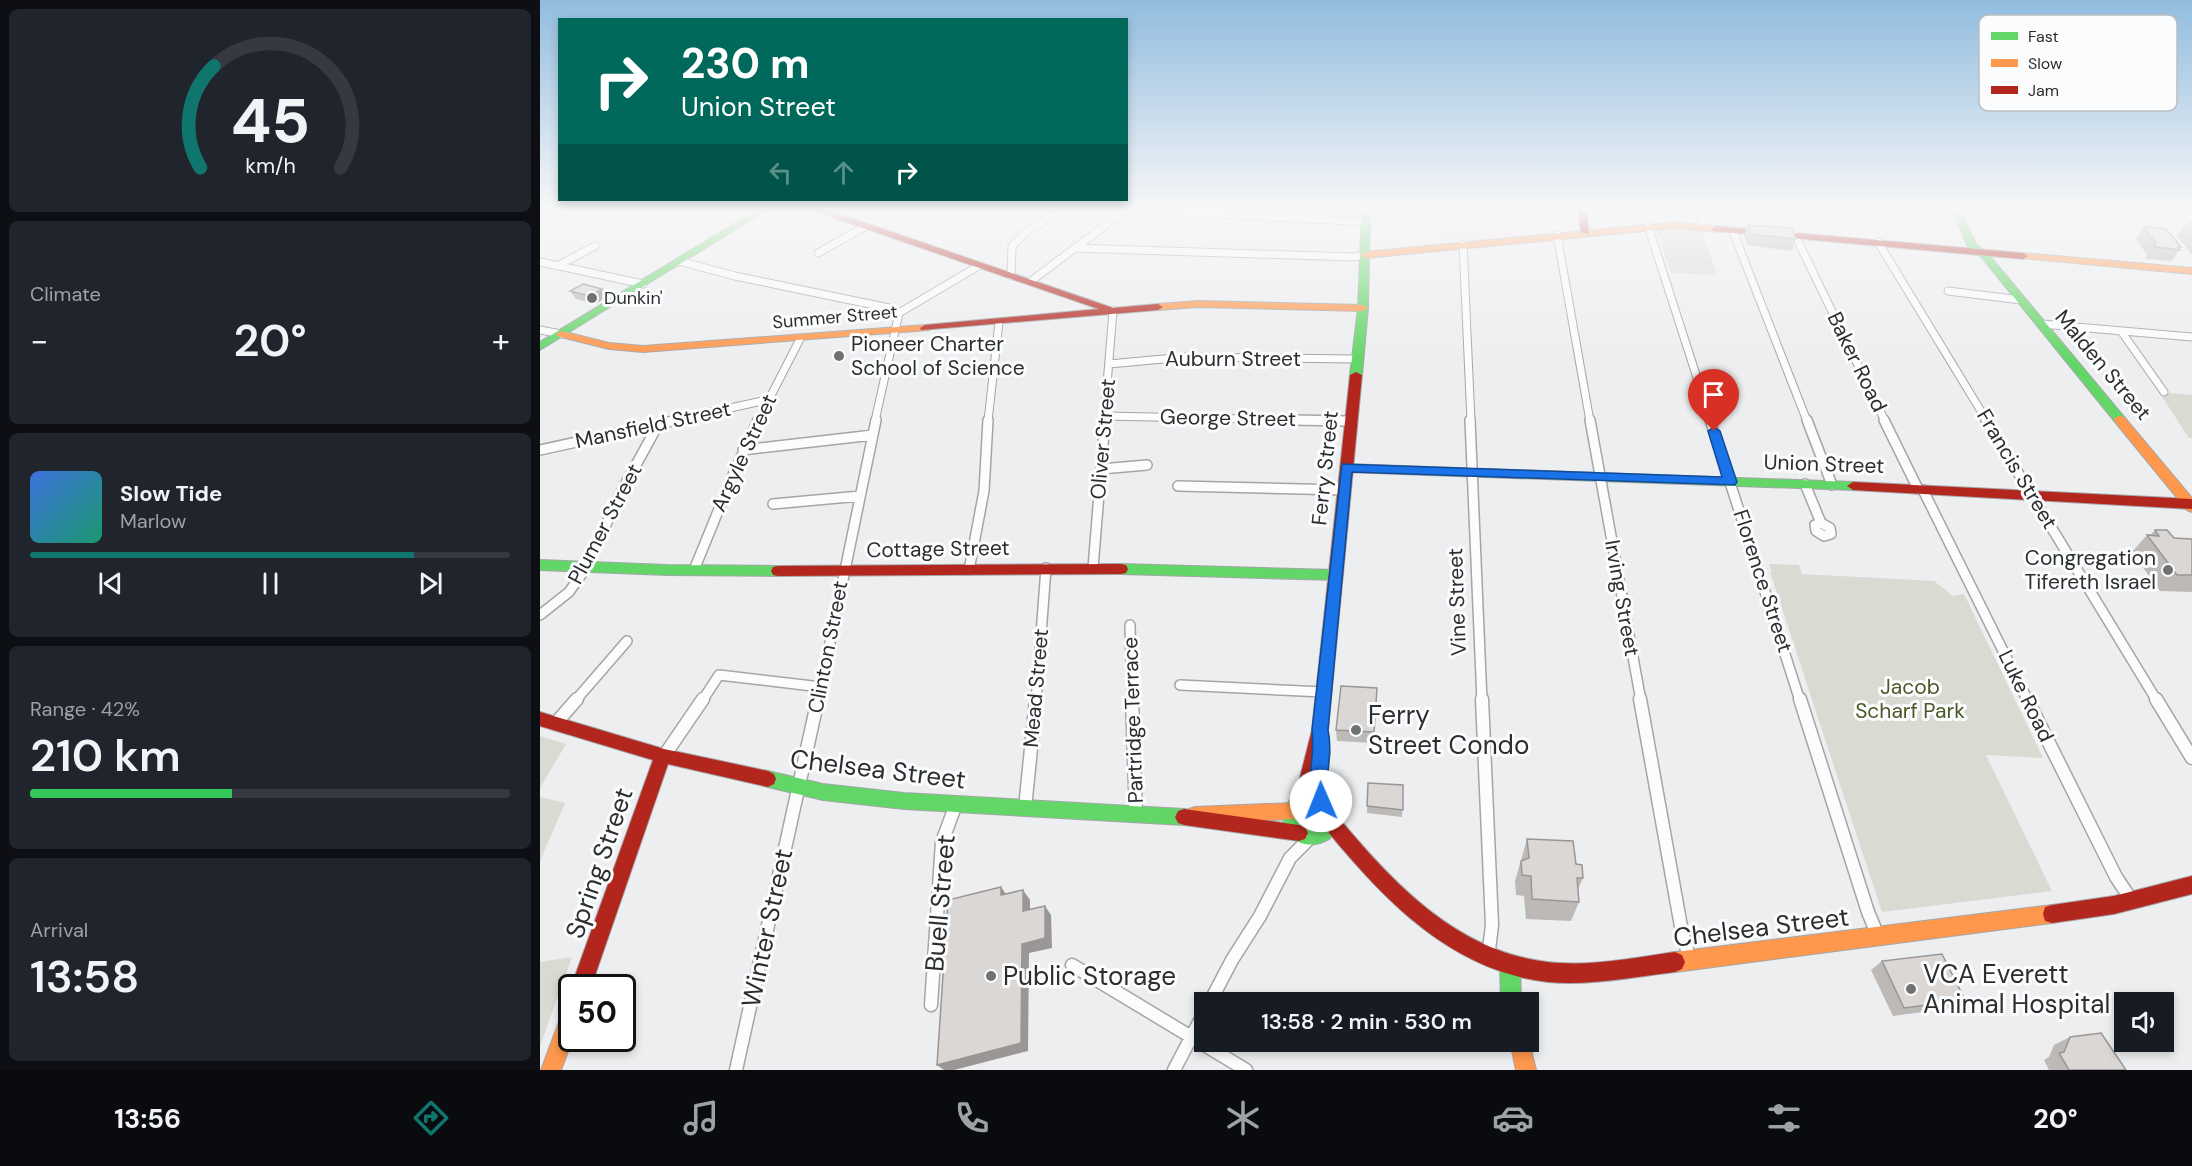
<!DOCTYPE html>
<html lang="en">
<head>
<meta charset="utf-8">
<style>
  body { margin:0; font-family:"DM Sans",sans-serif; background:#20242c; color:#f1f3f6; height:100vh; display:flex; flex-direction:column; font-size:22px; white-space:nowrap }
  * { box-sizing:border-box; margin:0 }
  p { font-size:20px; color:#9ea1a6 }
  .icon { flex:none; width:33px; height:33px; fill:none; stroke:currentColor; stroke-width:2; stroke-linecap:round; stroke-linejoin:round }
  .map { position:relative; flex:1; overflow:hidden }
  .side { display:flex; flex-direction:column; gap:9px; padding:9px; background:#0d0f14; width:540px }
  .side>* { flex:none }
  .top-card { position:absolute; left:18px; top:18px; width:570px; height:183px; border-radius:0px; box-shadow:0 3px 9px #0003; background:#00695c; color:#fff; overflow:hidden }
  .tools { position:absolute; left:1574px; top:992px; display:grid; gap:12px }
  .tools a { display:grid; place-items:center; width:60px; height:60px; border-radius:0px; background:#171b24; box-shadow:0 3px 9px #0003; font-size:30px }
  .speed { position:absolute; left:18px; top:974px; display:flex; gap:12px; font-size:30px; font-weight:700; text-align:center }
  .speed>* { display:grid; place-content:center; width:78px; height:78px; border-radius:50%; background:#171b24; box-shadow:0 3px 9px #0003; line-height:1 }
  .speed .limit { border:3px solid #111; border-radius:9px; background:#fff; color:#111 }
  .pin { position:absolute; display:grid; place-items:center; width:51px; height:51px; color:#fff; margin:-62px -26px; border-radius:50% 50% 50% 0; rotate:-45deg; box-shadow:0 0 6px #0007 }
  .pin .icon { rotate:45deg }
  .me { position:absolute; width:66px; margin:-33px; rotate:359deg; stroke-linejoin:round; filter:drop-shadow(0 0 4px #0008) }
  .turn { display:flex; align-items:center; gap:21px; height:126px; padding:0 24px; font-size:27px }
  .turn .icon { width:78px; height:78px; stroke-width:2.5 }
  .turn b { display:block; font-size:42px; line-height:51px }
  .lanes { display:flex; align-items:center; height:57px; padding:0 24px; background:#0003; justify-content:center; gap:30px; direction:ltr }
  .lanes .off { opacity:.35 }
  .big { font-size:45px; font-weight:600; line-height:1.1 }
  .side .card { flex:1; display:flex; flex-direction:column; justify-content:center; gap:9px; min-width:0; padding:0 21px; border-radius:9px; background:#20242c }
  .side .dial { align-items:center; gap:0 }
  .dial svg { height:156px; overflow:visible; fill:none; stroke:#363941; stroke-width:7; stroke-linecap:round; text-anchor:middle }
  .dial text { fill:#f1f3f6; stroke:none }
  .song { display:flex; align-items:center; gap:18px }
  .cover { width:72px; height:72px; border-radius:9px; background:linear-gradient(135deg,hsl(220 70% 55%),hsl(160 70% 35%)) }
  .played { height:6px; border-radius:3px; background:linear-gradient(90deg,#0f766e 80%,#363941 80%) }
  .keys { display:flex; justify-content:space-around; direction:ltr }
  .heat { display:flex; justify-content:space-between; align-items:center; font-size:33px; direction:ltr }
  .charge { height:9px; border-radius:4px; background:linear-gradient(90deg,#34c759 42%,#363941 0) }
  .trip { position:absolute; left:654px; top:992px; width:345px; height:60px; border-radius:0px; background:#171b24; box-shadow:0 3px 9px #0003; font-weight:600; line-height:60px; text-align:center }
  .dock { display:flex; height:96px; justify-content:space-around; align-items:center; background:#090b0e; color:#9ea1a6 }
  .dock .icon { width:42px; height:42px }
  .dock .active { color:#0f766e }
  .dock b { font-size:27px; color:#f1f3f6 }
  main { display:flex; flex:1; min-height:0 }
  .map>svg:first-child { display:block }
  .education { fill:#f3e5e3 }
  .green { fill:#d8dbd2 }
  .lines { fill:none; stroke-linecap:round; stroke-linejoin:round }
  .street-far2-casing { stroke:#a4a5a7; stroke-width:9 }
  .street-far1-casing { stroke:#a4a5a7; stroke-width:12 }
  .street-casing { stroke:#a4a5a7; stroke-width:15 }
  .fast-casing { stroke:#a4a5a7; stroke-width:2 }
  .slow-casing { stroke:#a4a5a7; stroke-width:2 }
  .jam-casing { stroke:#a4a5a7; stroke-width:2 }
  .street-far2 { stroke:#fcfcfd; stroke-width:7 }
  .street-far1 { stroke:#fcfcfd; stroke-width:9 }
  .street { stroke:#fcfcfd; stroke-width:12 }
  .fast { fill:#63d668; fill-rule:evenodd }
  .slow { fill:#ff974d; fill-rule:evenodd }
  .jam { fill:#b3261e; fill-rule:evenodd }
  .wall { fill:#bcb9b7 }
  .shaded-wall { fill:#999695 }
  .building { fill:#dbd7d5; stroke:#999695; stroke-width:1.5 }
  .route { fill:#1a73e8; stroke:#114b97; stroke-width:1.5 }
  .poi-dot { fill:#707172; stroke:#fafcfe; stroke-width:2 }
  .labels { text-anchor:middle; stroke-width:6; stroke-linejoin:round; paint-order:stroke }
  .far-poi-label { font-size:18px; fill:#2c2d2e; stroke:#fafcfe; text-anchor:start }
  .far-street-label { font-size:18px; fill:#2c2d2e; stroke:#fafcfe }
  .poi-label { font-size:21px; fill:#2c2d2e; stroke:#fafcfe; text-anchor:start }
  .street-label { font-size:21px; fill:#2c2d2e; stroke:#fafcfe }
  .park-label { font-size:21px; fill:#4d5726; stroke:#fafcfe }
  .near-poi-label { font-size:26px; fill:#2c2d2e; stroke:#fafcfe; text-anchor:start }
  .near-street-label { font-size:26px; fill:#2c2d2e; stroke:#fafcfe }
  .key { fill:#fafcfe; stroke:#bcbec0; stroke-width:1.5 }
  .key-label { font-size:16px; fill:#2c2d2e }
</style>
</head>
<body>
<main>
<section class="side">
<div class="card dial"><svg viewBox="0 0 100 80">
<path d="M14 69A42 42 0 1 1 86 69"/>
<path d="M14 69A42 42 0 0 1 21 17" stroke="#0f766e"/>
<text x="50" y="56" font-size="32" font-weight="700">45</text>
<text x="50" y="72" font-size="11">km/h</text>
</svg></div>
<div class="card"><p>Climate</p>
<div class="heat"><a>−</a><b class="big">20°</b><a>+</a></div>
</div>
<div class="card">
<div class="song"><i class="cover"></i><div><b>Slow Tide</b><p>Marlow</p></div></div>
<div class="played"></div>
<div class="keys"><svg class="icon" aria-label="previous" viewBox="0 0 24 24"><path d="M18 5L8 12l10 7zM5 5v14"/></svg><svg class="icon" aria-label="pause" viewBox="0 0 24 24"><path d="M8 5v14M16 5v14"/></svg><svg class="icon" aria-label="next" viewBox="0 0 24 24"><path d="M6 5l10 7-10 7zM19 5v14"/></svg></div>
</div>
<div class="card"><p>Range · 42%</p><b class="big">210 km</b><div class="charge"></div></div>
<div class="card"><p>Arrival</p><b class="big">13:58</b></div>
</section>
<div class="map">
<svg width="1652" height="1070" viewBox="0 0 1652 1070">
  <rect width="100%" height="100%" fill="#edeef0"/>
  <path class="education" d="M893 210H966L980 235 903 243Z"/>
  <path class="green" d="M527 210H576L557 224 520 215Z
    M1119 230 1162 231 1177 275 1131 273 1117 232Z
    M1619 392 1652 395V438H1649Z
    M1229 564 1259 565 1262 574 1394 581 1413 596 1424 594 1503 758 1446 755 1512 891 1342 912 1230 572H1232Z
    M0 736 26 744 0 788Z
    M0 797 25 803 0 861Z
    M32 957 0 1046V962Z"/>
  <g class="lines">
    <defs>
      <path id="street-far2" d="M194 210 212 216
        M603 210 826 222
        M1159 210 1164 227
        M1108 226 1171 421
        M1192 229 1267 421
        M1017 235 1050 421
        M1255 235 1345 421
        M1338 242 1447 421
        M923 244 931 421
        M534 248 813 257 825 255
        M278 253 326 226
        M139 261 195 276 349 308 359 313
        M0 262 103 284
        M17 266 55 246
        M471 276 472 246 485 233 521 210
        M491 281 586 210
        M1408 291 1481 300
        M359 313 440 265
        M1502 324 1652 337
        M0 330 21 334
        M1581 331 1624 392
        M569 364 645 357 817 359
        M565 416 811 421
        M130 421 227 400
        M218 421 260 339
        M335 421 359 313
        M448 421 459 322
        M564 421 573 311"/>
      <path id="street-far1" d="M751 420 811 421
        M930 420 942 701
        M1050 420 1101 701
        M1170 420 1260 701
        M1267 420 1292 485
        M1344 420 1378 489
        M1446 420 1617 701
        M0 450 137 420
        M203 450 333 435
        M561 469 607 465
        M1265 484 1281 523
        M638 486 804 490
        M1383 490 1488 701
        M233 504 320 496
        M1281 523 1290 528 1291 534 1284 536 1276 531 1275 525Z
        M553 568 565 420
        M154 570 190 482 218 420
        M429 570 444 491 448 420
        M0 615 29 592 46 568 80 494 119 423
        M590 625 592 701
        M640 685 783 692
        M35 701 87 641
        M162 701 179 675 281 687
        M278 701 336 420
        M496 701 506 568"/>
      <path id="street" d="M592 699 596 815
        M942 699 952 925 948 958
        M1100 699 1142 932 1150 960
        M1260 699 1328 912 1338 936
        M1487 699 1576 877 1592 901
        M1616 699 1652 758
        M16 723 37 699
        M124 756 163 699
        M485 808 496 699
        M532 965 706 1070
        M670 1002 692 960 720 916 750 858 771 837
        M391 1005 402 842 416 804
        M196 1070 278 699
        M634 1070 664 1013"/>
      <path id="fast" d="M217 210H227L0 350V342Z
        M822 210H830L828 308 822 375 816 378 810 375 818 308Z
        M1412 210H1420L1436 244 1449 255 1584 417 1586 420 1584 423H1576L1443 259 1427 245Z
        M806 464 1313 482 1319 486 1313 490 806 472 800 468Z
        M0 560 127 565 238 566 243 567 245 571 243 575 238 576 127 575 0 570Z
        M581 564 796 570 801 571 803 575 801 579 796 580 581 574 576 573 574 569 576 565Z
        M228 771 283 784 364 793 644 809 650 811 653 817 650 823 644 825 364 809 283 800 228 787 222 784 220 779 222 774Z
        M773 791C797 796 807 820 789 839 758 858 727 824 753 797ZM767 807H775L781 813V823L775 828H767L761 823V813Z
        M970 955 977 958 980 965 981 1002H961L960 965 963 958Z"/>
      <path id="slow" d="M1136 222 1176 226 1181 229 1176 232 1136 228 825 258 820 255 825 252Z
        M1483 253 1652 268V274L1480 258V254Z
        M658 301 823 305 828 308 823 311 658 307 618 310 613 307 618 304Z
        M385 325 389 326V330L103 352 69 349 17 336 16 334 21 331 69 343 103 346Z
        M1580 416 1584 417 1652 498V512L1647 510 1576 423 1574 420 1576 417Z
        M753 803 759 805 762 811 759 817 753 819 655 823 649 821 646 815 649 809 655 807Z
        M1512 905 1519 907 1521 914 1519 921 1512 923 1135 972 1128 969 1125 962 1128 955 1135 952Z
        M32 1003 33 1038 21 1070H1L25 1006Z
        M988 1037 996 1070H976L970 1041H988Z"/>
      <path id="jam" d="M276 210H288L573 308 618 304 623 307 618 310 381 330 380 328 385 325 559 309 277 212Z
        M1038 210H1046L1049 234 1041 232Z
        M1176 226 1483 253 1488 256 1483 259 1173 231 1171 229Z
        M816 372 822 375 788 730 784 746 790 752 786 787 790 801 787 807 781 809 775 807 772 799 769 807 763 809 757 807 754 801 772 730 810 375Z
        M1313 482 1652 499V509L1313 490 1307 486Z
        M581 564 586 565 588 569 586 573 581 574 238 576 233 575 231 571 233 567 238 566Z
        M0 712 124 749 228 771 234 774 236 779 234 784 228 787 128 764 51 987H31L113 760 0 726Z
        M644 809 759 825 765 827 768 833 765 839 759 841 644 825 638 823 635 817 638 811Z
        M791 814 797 816C853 883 916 951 1007 962 1049 967 1093 958 1135 952L1142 955 1145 962 1142 969 1135 972C1093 977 1050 986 1008 982 911 971 843 899 785 828L782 822 785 816Z
        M1652 876V894L1574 914 1512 923 1505 921 1503 914 1505 907 1512 905 1574 896Z"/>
    </defs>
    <use href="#street-far2" class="street-far2-casing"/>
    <use href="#street-far1" class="street-far1-casing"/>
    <use href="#street" class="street-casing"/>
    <use href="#fast" class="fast-casing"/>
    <use href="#slow" class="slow-casing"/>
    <use href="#jam" class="jam-casing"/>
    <use href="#street-far2" class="street-far2"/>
    <use href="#street-far1" class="street-far1"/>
    <use href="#street" class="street"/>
    <use href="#fast" class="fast"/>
    <use href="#slow" class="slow"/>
    <use href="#jam" class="jam"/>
  </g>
  <path class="wall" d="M1648 221H1652V255L1637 236Z
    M1208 225 1256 239 1252 251 1207 245 1204 236Z
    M1605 226 1641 247 1632 261 1606 259 1607 255 1596 239Z
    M62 289 67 297 55 304 36 299 30 291Z
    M1615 530 1634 538 1652 539V592L1620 591 1592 552 1607 535H1610Z
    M837 699 834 743 797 741 796 730Z
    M828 783 863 785 862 817 827 813Z
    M987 839 1036 864 1043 878 1038 889 1039 902 1031 921 986 919 984 896 976 895 975 881Z
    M1342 961 1425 1000 1412 1008 1353 1016 1331 970Z
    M1530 1037 1586 1070H1509L1504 1060 1509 1057 1514 1045Z"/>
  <path class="shaded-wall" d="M62 289 67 297 55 304 49 296Z
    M461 887 468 897 461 895Z
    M483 890 490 900V920L483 911Z
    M505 906 511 915 512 948 489 953 488 1051 414 1070H404L397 1065 482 944Z"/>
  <path class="building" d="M1208 225 1252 228 1256 239 1211 234Z
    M1605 226 1626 229 1641 247H1638L1640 250 1614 247 1616 243 1604 228H1606Z
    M43 284 62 289 49 296 30 291Z
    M1615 530H1627L1634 538 1652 539V575H1637L1607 535 1619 536Z
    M801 686 837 688 834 732 796 730Z
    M828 783 863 785V810L827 806Z
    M987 839 1033 841 1036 864 1042 865 1043 878H1037L1039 902 992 899 991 876 982 875 981 861 989 858Z
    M461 887V895L483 890V911L505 906V938L482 944 481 1043 397 1065 408 900Z
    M1402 954 1425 1000 1364 1008 1342 961Z
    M1561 1033 1586 1070H1529L1519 1053 1524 1052 1530 1037Z"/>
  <linearGradient id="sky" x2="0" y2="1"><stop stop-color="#91bcde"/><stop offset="0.58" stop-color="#f7f7f8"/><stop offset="1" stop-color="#f7f7f8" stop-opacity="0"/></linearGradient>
  <rect width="1652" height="360" fill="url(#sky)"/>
  <path class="route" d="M1174 427 1180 431 1197 482 1195 485 812 472 788 730C792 748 788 764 787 783 787 792 791 798 787 807L781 809 775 807C764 783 776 756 772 730L802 464 1182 477 1168 431Z"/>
  <g class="poi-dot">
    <circle cx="52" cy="298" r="6"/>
    <circle cx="299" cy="356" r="6"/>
    <circle cx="1628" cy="570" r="6"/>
    <circle cx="816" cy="730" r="6"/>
    <circle cx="451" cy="976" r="6"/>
    <circle cx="1371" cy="989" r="6"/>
  </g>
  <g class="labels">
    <g class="far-poi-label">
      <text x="64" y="304">Dunkin'</text>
    </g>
    <g class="far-street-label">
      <text transform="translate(295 317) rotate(-5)" y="6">Summer Street</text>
    </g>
    <g class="poi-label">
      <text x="311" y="351">Pioneer Charter<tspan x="311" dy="24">School of Science</tspan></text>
      <text x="1616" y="565" text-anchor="end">Congregation<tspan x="1616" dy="24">Tifereth Israel</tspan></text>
    </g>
    <g class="street-label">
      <text x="693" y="366">Auburn Street</text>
      <text transform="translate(1317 362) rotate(64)" y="7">Baker Road</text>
      <text transform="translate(1563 365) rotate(50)" y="7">Malden Street</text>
      <text transform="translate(688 418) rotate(1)" y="7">George Street</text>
      <text transform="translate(113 425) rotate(-12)" y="7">Mansfield Street</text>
      <text transform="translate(563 439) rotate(-85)" y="7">Oliver Street</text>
      <text transform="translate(204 453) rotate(-65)" y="7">Argyle Street</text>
      <text transform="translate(1284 464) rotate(2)" y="7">Union Street</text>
      <text transform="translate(785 468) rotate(-84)" y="7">Ferry Street</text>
      <text transform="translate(1477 469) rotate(59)" y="7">Francis Street</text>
      <text transform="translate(65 524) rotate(-62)" y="7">Plumer Street</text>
      <text transform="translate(398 549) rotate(-1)" y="7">Cottage Street</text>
      <text transform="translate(1223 581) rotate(72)" y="7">Florence Street</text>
      <text transform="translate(1082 598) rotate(80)" y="7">Irving Street</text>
      <text transform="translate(917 602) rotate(-92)" y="7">Vine Street</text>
      <text transform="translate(288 647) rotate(-79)" y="7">Clinton Street</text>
      <text transform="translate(496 688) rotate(-85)" y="7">Mead Street</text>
      <text transform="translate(1486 696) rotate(64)" y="7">Luke Road</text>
      <text transform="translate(593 720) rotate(-92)" y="7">Partridge Terrace</text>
    </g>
    <g class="park-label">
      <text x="1370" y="694">Jacob<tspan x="1370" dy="24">Scharf Park</tspan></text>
    </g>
    <g class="near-poi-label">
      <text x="828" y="724">Ferry<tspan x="828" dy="30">Street Condo</tspan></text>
      <text x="1383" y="983">VCA Everett<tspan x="1383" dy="30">Animal Hospital</tspan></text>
      <text x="463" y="985">Public Storage</text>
    </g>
    <g class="near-street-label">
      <text transform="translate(338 769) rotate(7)" y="9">Chelsea Street</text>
      <text transform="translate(59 863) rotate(-71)" y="9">Spring Street</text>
      <text transform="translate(400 903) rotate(-85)" y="9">Buell Street</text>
      <text transform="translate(1221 927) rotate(-7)" y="9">Chelsea Street</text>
      <text transform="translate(227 928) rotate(-78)" y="9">Winter Street</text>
    </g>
  </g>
  <rect x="1439" y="15" width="198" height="96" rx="9" class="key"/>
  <rect x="1451" y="32" width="27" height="8" fill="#63d668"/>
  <rect x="1451" y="59" width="27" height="8" fill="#ff974d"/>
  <rect x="1451" y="86" width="27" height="8" fill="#b3261e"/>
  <g class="key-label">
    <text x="1488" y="42">Fast</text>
    <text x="1488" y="69">Slow</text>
    <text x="1488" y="96">Jam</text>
  </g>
</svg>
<div class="tools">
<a><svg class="icon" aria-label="sound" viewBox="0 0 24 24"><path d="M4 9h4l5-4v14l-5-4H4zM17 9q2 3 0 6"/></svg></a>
</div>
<div class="speed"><div class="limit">50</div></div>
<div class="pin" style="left:1174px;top:431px;background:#d93025"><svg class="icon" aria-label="arrive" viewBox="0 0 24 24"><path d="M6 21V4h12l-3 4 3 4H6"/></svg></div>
<svg class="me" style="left:781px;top:801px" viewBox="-20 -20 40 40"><circle r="19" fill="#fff"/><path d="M0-13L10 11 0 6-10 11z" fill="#1a73e8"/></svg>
<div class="trip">13:58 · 2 min · 530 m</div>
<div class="top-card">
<div class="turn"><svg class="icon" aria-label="right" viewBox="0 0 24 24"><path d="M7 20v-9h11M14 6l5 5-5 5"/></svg><div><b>230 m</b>Union Street</div></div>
<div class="lanes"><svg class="icon off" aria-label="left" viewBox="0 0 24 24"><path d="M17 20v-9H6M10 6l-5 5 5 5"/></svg><svg class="icon off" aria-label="ahead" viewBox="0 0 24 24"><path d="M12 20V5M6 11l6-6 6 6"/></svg><svg class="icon" aria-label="right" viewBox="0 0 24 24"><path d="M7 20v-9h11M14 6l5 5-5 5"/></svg></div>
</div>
</div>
</main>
<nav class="dock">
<b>13:56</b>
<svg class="icon active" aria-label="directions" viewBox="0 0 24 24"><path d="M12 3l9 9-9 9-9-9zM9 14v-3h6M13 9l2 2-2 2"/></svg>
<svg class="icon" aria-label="music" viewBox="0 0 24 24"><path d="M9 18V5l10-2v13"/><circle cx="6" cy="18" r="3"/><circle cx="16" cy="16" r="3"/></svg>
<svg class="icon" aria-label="phone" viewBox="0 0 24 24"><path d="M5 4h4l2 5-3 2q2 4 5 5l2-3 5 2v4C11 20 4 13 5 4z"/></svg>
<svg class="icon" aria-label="climate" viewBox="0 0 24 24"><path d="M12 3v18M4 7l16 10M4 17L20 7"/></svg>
<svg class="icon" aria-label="car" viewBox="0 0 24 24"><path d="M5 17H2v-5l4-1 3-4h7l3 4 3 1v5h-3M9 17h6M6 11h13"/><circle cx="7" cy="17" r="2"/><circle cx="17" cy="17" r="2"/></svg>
<svg class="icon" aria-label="filters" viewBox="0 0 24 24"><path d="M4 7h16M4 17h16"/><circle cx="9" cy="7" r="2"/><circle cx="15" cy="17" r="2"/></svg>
<b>20°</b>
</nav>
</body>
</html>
